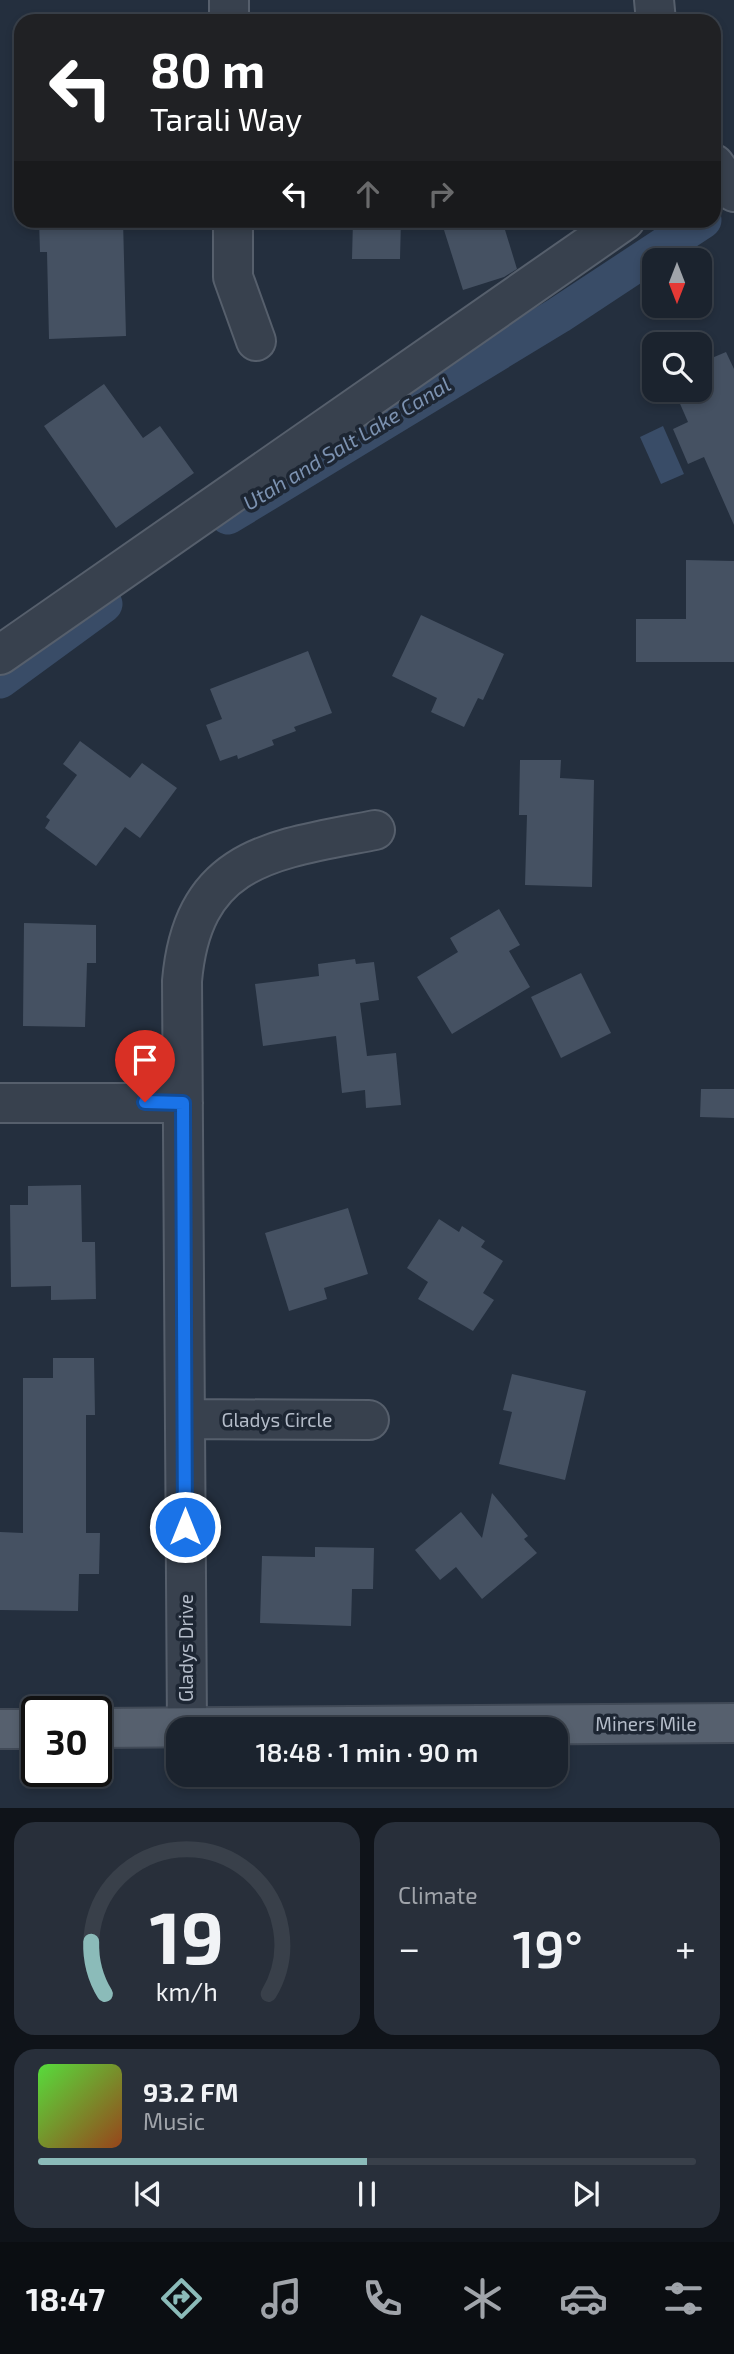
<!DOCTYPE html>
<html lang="en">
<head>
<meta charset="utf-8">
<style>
  body { margin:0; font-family:"Exo 2",sans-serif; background:#282f3a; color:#f1f3f6; height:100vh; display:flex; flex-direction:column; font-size:26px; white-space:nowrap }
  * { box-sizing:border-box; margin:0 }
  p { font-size:23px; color:#a0a4aa }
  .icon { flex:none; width:38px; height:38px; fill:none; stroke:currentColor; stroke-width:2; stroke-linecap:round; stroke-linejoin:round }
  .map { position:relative; height:1808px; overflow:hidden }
  .sheet { display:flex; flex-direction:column; gap:14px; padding:14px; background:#0f1319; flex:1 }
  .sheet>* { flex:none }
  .hud { position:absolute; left:14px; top:14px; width:707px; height:214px; border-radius:21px; box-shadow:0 4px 10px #0003,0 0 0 2px #39404a; background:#202124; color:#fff; overflow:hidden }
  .needle { width:46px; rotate:180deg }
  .buttons { position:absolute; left:642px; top:248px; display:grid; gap:14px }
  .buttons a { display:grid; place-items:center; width:70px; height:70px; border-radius:14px; background:#1b232e; box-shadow:0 4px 10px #0003,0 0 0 2px #39404a; font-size:35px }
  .speed { position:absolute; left:21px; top:1696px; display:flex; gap:14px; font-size:35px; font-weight:700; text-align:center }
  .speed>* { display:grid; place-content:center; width:91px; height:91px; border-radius:50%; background:#1b232e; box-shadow:0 4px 10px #0003,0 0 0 2px #39404a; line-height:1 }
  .speed .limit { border:4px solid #111; border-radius:10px; background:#fff; color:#111 }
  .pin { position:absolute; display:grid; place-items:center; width:60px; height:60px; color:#fff; margin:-72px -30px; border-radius:50% 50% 50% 0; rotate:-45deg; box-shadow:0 0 7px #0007 }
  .pin .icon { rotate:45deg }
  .me { position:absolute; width:77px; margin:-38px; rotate:0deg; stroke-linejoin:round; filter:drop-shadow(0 0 5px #0008) }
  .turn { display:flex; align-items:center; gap:24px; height:147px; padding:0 21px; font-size:32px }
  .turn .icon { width:91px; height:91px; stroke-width:2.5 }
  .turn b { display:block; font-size:49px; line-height:60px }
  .lanes { display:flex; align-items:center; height:66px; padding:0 21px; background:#0003; justify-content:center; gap:35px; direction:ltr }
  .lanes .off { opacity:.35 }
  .big { font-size:52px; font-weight:600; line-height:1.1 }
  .sheet .card { flex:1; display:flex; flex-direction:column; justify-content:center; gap:10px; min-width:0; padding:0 24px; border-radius:21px; background:#282f3a }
  .sheet .dial { align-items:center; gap:0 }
  .dial svg { height:182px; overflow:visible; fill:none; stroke:#39404a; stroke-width:7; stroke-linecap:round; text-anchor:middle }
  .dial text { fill:#f1f3f6; stroke:none }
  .song { display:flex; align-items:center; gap:21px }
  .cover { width:84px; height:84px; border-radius:10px; background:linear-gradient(135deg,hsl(110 70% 55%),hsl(20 70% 35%)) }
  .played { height:7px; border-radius:4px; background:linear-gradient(90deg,#8bbbb9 50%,#39404a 50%) }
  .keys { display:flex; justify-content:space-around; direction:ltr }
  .heat { display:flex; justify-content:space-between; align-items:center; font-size:38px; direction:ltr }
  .sheet .tiles { flex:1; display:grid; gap:14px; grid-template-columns:1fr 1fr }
  .card:last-child { grid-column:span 2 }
  .trip { position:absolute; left:166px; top:1717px; width:402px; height:70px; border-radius:21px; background:#1b232e; box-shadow:0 4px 10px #0003,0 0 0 2px #39404a; font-weight:600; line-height:70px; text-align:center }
  .menu { display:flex; height:112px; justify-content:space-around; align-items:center; background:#0b0e12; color:#a0a4aa }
  .menu .icon { width:49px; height:49px }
  .menu .current { color:#8bbbb9 }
  .menu b { font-size:32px; color:#f1f3f6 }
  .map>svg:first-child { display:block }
  .water { fill:#394c67 }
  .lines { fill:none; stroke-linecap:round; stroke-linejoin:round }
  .canal { stroke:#394c67; stroke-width:37 }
  .building { fill:#455162 }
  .minor-casing { stroke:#565f6c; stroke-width:42 }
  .major-casing { stroke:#414a57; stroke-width:42 }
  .minor { stroke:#38414e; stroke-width:38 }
  .major { stroke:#56606e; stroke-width:38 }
  .route-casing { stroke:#114b97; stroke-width:18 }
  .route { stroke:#1a73e8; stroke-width:12 }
  .labels { text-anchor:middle; stroke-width:7; stroke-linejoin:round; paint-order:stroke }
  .street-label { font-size:19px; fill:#b4bcc9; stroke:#1d2633 }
  .water-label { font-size:21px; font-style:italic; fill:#7c92b1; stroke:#1d2633 }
</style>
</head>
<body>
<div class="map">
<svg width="734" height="1808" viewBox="0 0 734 1808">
  <rect width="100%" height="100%" fill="#242f3e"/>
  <path class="water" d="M663 426 684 474 661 484 640 437Z"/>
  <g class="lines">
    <path class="canal" d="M228 516 559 315 703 220
      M0 680 104 604"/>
  </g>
  <path class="building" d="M39 220H123L126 336 49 339 47 252H40Z
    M353 220H401L400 259H352Z
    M475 220H502L517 269 504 277 463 290 444 230Z
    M726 352 734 369V525L704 457 688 464 673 429 688 422 674 390H700V363Z
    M104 384 143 438 160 426 194 473 116 528 44 426Z
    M686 560 734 561V662H636V619H686Z
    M421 615 504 654 483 700 478 698 464 727 431 712 437 698 392 676Z
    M308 651 332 713 294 727 296 731 272 740 274 745 238 759 237 755 220 761 206 725 222 719 210 689Z
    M80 741 130 778 142 763 177 788 140 838 125 827 96 866 45 828 50 820 46 817 77 775 63 764Z
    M520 760H561L560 778 594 780 592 887 525 885 527 815H519Z
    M499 909 520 945 509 951 530 987 452 1034 417 977 458 952 450 938Z
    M24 923 96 925V963H87L85 1027 23 1026Z
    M355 959 356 964 374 962 379 1000 360 1003 367 1056 396 1053 401 1105 366 1108 365 1090 342 1093 336 1036 263 1046 255 984 319 976 318 964Z
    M581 973 611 1033 561 1058 531 997Z
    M701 1089H734V1118L700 1117Z
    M81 1185 82 1242H95L96 1299 51 1300V1286L11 1287 10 1205H28V1186Z
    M348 1208 368 1274 324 1288 327 1299 289 1311 265 1233Z
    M439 1219 459 1232 462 1226 485 1241 481 1247 503 1261 483 1293 494 1300 473 1331 418 1299 428 1282 407 1268Z
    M53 1358H94L95 1415H86V1533H100L99 1574H79L78 1611 0 1610V1532L23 1533V1378H53Z
    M512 1374 586 1391 565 1480 499 1464 512 1412 503 1410Z
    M492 1493 528 1536 524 1539 537 1553 482 1599 456 1567 440 1580 415 1550 461 1512 482 1538Z
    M315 1547 374 1548 373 1589H352L351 1626 260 1623 262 1556 315 1557Z"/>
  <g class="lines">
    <defs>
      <path id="minor" d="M229 0V21
        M654 0 656 21
        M714 164 734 192
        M233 220V277L256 341
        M0 655 625 220
        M0 1103H183
        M185 1419 369 1420
        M187 1727 182 981C193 856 272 850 375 830"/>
      <path id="major" d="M96 1728 734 1723
        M0 1729H37"/>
    </defs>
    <use href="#minor" class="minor-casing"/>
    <use href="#major" class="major-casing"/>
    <use href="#minor" class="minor"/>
    <use href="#major" class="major"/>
  </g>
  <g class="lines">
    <defs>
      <path id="route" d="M145 1102 183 1103 185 1527"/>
    </defs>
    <use href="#route" class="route-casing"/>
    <use href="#route" class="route"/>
  </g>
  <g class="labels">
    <g class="street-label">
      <text x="277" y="1427">Gladys Circle</text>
      <text transform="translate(186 1648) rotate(-90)" y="7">Gladys Drive</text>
      <text x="646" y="1731">Miners Mile</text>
    </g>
    <g class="water-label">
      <text transform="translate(347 444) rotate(-31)" y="7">Utah and Salt Lake Canal</text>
    </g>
  </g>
</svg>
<div class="buttons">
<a><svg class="needle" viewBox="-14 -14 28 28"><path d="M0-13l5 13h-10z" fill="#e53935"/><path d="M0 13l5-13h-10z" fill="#a0a4aa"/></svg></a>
<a><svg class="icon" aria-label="search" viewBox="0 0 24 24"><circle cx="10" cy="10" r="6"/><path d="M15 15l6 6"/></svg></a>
</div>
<div class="speed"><div class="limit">30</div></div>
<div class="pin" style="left:145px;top:1102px;background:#d93025"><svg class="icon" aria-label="arrive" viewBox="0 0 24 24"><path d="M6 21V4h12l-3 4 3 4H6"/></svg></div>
<svg class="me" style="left:185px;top:1527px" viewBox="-20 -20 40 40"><circle r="17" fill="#1a73e8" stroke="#fff" stroke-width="3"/><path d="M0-11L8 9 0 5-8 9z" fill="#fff"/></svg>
<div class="trip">18:48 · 1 min · 90 m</div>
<div class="hud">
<div class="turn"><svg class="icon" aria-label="left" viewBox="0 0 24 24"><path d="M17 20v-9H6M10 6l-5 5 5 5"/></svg><div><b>80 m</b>Tarali Way</div></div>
<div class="lanes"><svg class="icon" aria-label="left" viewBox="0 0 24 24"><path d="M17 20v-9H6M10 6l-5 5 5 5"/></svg><svg class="icon off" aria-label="ahead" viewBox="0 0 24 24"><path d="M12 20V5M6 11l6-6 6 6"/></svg><svg class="icon off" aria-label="right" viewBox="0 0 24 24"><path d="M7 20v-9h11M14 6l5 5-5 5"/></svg></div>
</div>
</div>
<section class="sheet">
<div class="tiles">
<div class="card dial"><svg viewBox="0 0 100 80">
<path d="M14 69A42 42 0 1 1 86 69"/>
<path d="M14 69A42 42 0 0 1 8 46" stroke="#8bbbb9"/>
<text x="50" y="56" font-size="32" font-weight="700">19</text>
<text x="50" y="72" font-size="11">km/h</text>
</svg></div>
<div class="card"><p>Climate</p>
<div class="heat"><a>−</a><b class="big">19°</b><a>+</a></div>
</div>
<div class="card">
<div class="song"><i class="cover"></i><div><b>93.2 FM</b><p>Music</p></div></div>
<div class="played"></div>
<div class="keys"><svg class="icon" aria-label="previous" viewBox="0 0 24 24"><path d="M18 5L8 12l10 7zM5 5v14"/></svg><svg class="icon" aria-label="pause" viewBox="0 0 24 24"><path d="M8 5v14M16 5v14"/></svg><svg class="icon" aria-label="next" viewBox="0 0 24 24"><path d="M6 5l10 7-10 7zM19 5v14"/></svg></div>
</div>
</div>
</section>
<nav class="menu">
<b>18:47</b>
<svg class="icon current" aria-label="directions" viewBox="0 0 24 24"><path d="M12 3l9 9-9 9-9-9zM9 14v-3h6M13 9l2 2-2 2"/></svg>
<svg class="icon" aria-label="music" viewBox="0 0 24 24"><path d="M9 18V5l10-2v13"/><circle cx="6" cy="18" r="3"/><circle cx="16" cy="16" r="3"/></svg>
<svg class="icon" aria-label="phone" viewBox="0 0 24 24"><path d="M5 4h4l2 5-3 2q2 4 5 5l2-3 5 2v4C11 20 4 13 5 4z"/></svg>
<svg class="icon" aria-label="climate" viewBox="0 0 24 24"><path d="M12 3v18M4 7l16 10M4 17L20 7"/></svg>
<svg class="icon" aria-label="car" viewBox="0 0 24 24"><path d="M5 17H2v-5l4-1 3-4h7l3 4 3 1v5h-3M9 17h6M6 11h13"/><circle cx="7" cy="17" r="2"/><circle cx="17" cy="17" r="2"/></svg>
<svg class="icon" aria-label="filters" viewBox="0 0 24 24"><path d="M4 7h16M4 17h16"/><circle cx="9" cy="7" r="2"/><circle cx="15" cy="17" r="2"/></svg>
</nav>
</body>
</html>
